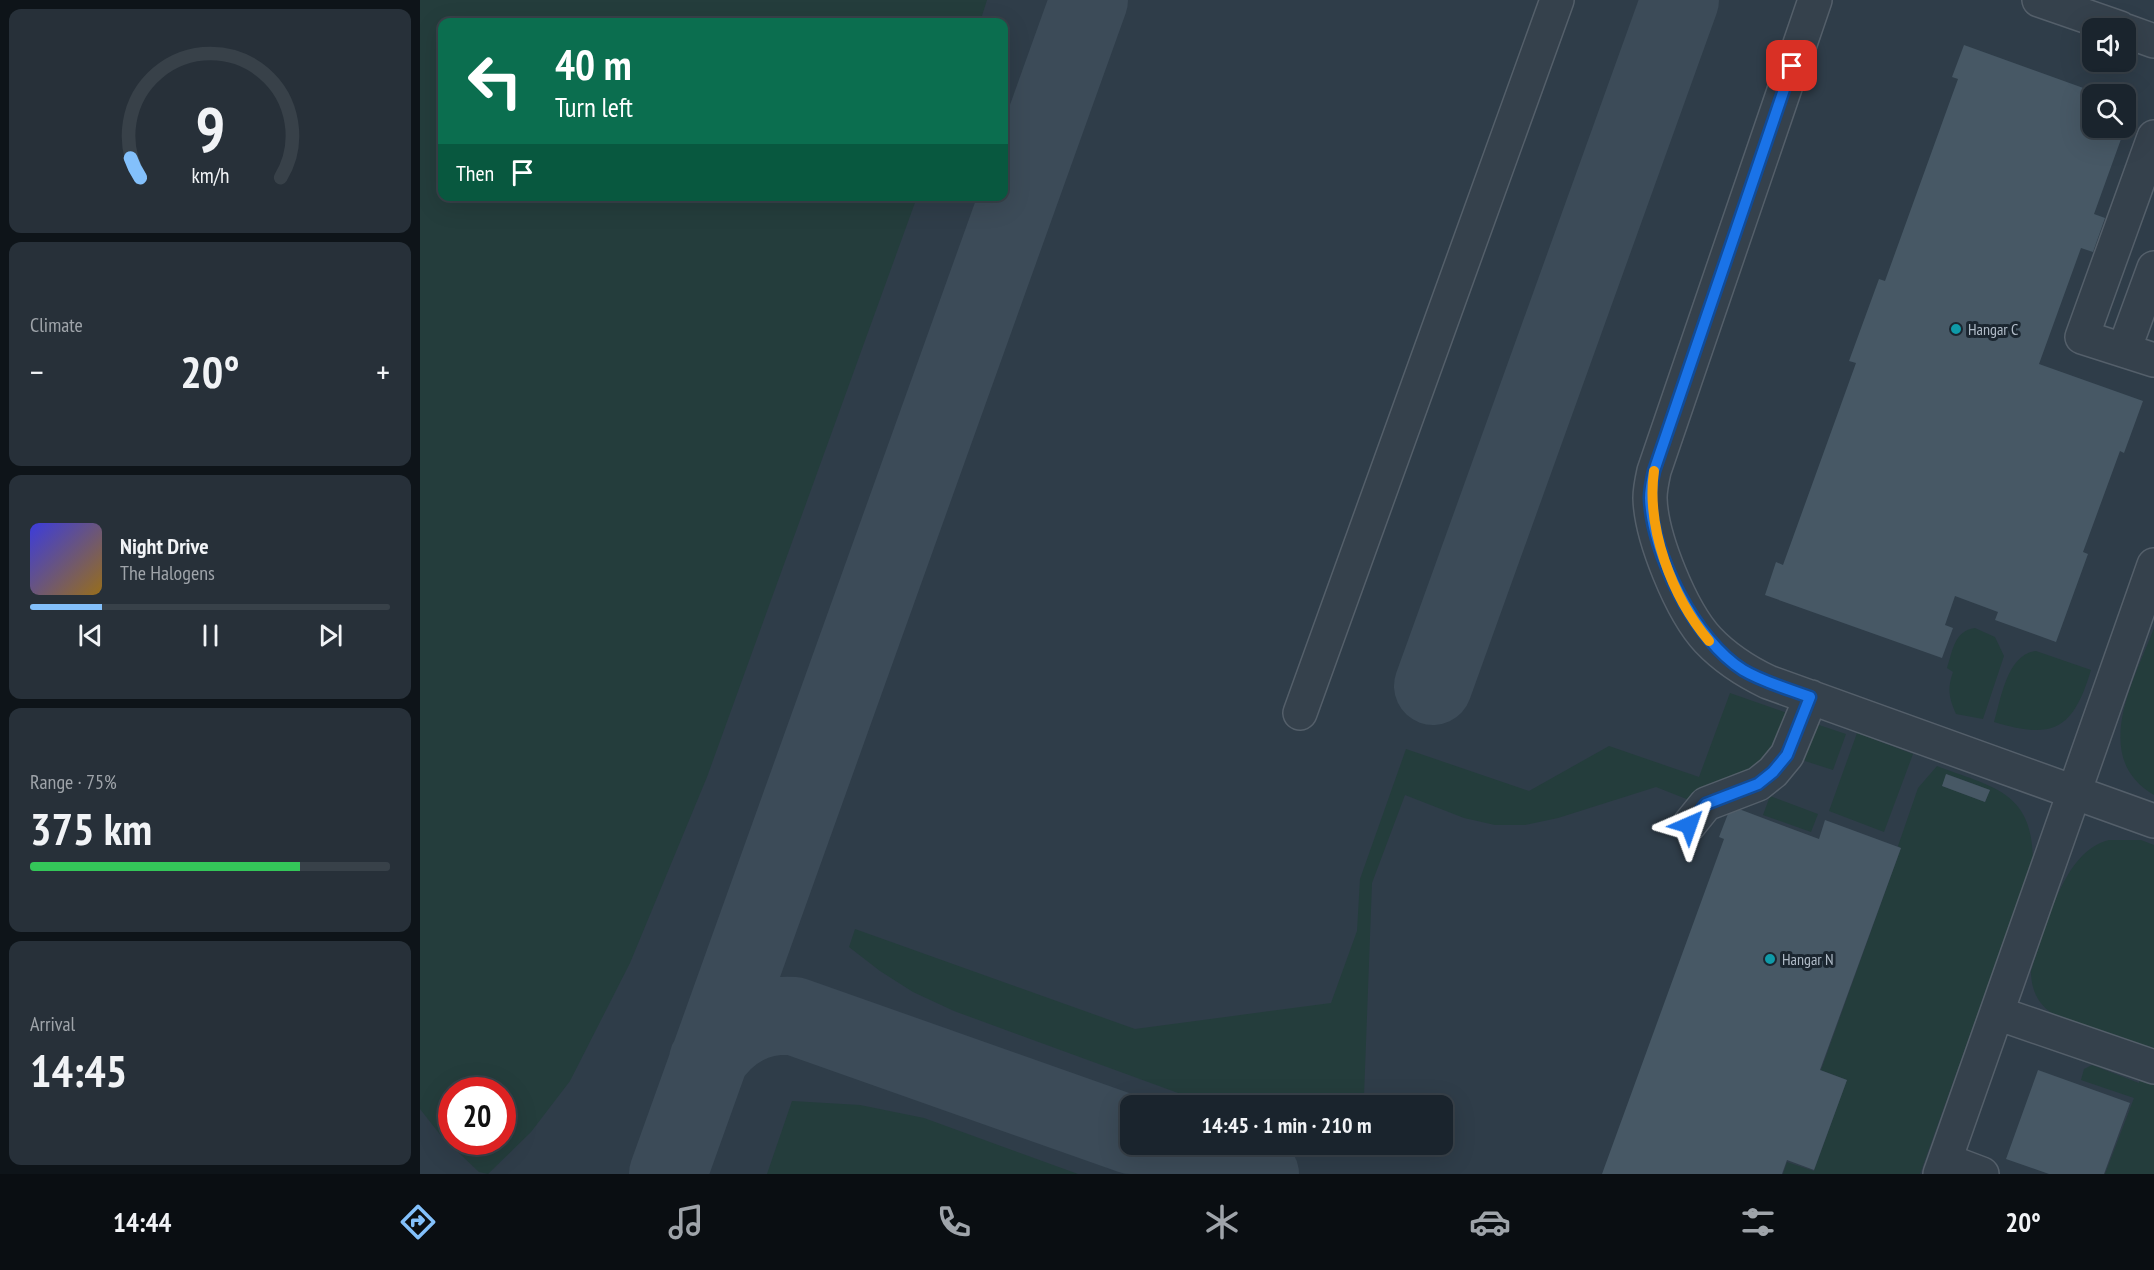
<!DOCTYPE html>
<html lang="en">
<head>
<meta charset="utf-8">
<style>
  body { margin:0; font-family:"PT Sans Narrow",sans-serif; background:#273039; color:#f1f3f6; height:100vh; display:flex; flex-direction:column; font-size:22px; white-space:nowrap }
  * { box-sizing:border-box; margin:0 }
  p { font-size:20px; color:#9fa4aa }
  .icon { flex:none; width:33px; height:33px; fill:none; stroke:currentColor; stroke-width:2; stroke-linecap:round; stroke-linejoin:round }
  .map { position:relative; flex:1; overflow:hidden }
  .details { display:flex; flex-direction:column; gap:9px; padding:9px; background:#0e1419; width:420px }
  .details>* { flex:none }
  .banner { position:absolute; left:18px; top:18px; width:570px; height:183px; border-radius:12px; box-shadow:0 6px 24px #0002,0 0 0 2px #384149; background:#0b6e4f; color:#fff; overflow:hidden }
  .controls { position:absolute; left:1662px; top:18px; display:grid; gap:12px }
  .controls a { display:grid; place-items:center; width:54px; height:54px; border-radius:12px; background:#1a242d; box-shadow:0 6px 24px #0002,0 0 0 2px #384149; font-size:30px }
  .speed { position:absolute; left:18px; top:1077px; display:flex; gap:12px; font-size:30px; font-weight:700; text-align:center }
  .speed>* { display:grid; place-content:center; width:78px; height:78px; border-radius:50%; background:#1a242d; box-shadow:0 6px 24px #0002,0 0 0 2px #384149; line-height:1 }
  .speed .limit { border:9px solid #d22; background:#fff; color:#111 }
  .pin { position:absolute; display:grid; place-items:center; width:51px; height:51px; color:#fff; margin:-26px; border-radius:12px; box-shadow:0 3px 9px #0006 }
  .me { position:absolute; width:66px; margin:-33px; rotate:43deg; stroke-linejoin:round; filter:drop-shadow(0 0 4px #0008) }
  .turn { display:flex; align-items:center; gap:21px; height:126px; padding:0 18px; font-size:27px }
  .turn .icon { width:78px; height:78px; stroke-width:2.5 }
  .turn b { display:block; font-size:42px; line-height:51px }
  .then { display:flex; align-items:center; height:57px; padding:0 18px; background:#0003; gap:12px; font-size:22px }
  .big { font-size:45px; font-weight:700; line-height:1.1 }
  .details .card { flex:1; display:flex; flex-direction:column; justify-content:center; gap:9px; min-width:0; padding:0 21px; border-radius:12px; background:#273039 }
  .details .dial { align-items:center; gap:0 }
  .dial svg { height:156px; overflow:visible; fill:none; stroke:#384149; stroke-width:7; stroke-linecap:round; text-anchor:middle }
  .dial text { fill:#f1f3f6; stroke:none }
  .song { display:flex; align-items:center; gap:18px }
  .cover { width:72px; height:72px; border-radius:9px; background:linear-gradient(135deg,hsl(240 70% 55%),hsl(40 70% 35%)) }
  .played { height:6px; border-radius:3px; background:linear-gradient(90deg,#83c0fb 20%,#384149 20%) }
  .keys { display:flex; justify-content:space-around; direction:ltr }
  .heat { display:flex; justify-content:space-between; align-items:center; font-size:33px; direction:ltr }
  .charge { height:9px; border-radius:4px; background:linear-gradient(90deg,#34c759 75%,#384149 0) }
  .trip { position:absolute; left:700px; top:1095px; width:333px; height:60px; border-radius:12px; background:#1a242d; box-shadow:0 6px 24px #0002,0 0 0 2px #384149; font-weight:700; line-height:60px; text-align:center }
  .dock { display:flex; height:96px; justify-content:space-around; align-items:center; background:#0a0e12; color:#9fa4aa }
  .dock .icon { width:42px; height:42px }
  .dock .active { color:#83c0fb }
  .dock b { font-size:27px; color:#f1f3f6 }
  main { display:flex; flex:1; min-height:0 }
  .map>svg:first-child { display:block }
  .airport { fill:#2f3d49; fill-rule:evenodd }
  .green { fill:#243d3c; fill-rule:evenodd }
  .lines { fill:none; stroke-linecap:round; stroke-linejoin:round }
  .taxiway { stroke:#3c4b58; stroke-width:78 }
  .building { fill:#475865 }
  .minor-casing { stroke:#545f6a; stroke-width:36 }
  .minor { stroke:#35414c; stroke-width:33 }
  .route-casing { stroke:#114b97; stroke-width:15 }
  .route { stroke:#1a73e8; stroke-width:10 }
  .slow { stroke:#f59e0b; stroke-width:10 }
  .culture-dot { fill:#0f9aa8; stroke:#1b2630; stroke-width:2 }
  .labels { text-anchor:middle; stroke-width:6; stroke-linejoin:round; paint-order:stroke }
  .poi-label { font-size:16px; fill:#b1bcc8; stroke:#1b2630; text-anchor:start }
</style>
</head>
<body>
<main>
<section class="details">
<div class="card dial"><svg viewBox="0 0 100 80">
<path d="M14 69A42 42 0 1 1 86 69"/>
<path d="M14 69A42 42 0 0 1 9 59" stroke="#83c0fb"/>
<text x="50" y="56" font-size="32" font-weight="700">9</text>
<text x="50" y="72" font-size="11">km/h</text>
</svg></div>
<div class="card"><p>Climate</p>
<div class="heat"><a>−</a><b class="big">20°</b><a>+</a></div>
</div>
<div class="card">
<div class="song"><i class="cover"></i><div><b>Night Drive</b><p>The Halogens</p></div></div>
<div class="played"></div>
<div class="keys"><svg class="icon" aria-label="previous" viewBox="0 0 24 24"><path d="M18 5L8 12l10 7zM5 5v14"/></svg><svg class="icon" aria-label="pause" viewBox="0 0 24 24"><path d="M8 5v14M16 5v14"/></svg><svg class="icon" aria-label="next" viewBox="0 0 24 24"><path d="M6 5l10 7-10 7zM19 5v14"/></svg></div>
</div>
<div class="card"><p>Range · 75%</p><b class="big">375 km</b><div class="charge"></div></div>
<div class="card"><p>Arrival</p><b class="big">14:45</b></div>
</section>
<div class="map">
<svg width="1734" height="1174" viewBox="0 0 1734 1174">
  <rect width="100%" height="100%" fill="#22303c"/>
  <path class="airport" d="M0 0H1734V1174H0ZM22 22H584V196H22ZM1672 28H1706V62H1672ZM1672 94H1706V128H1672ZM32 1090H82V1142H32ZM711 1106H1023V1144H711Z"/>
  <path class="green" d="M0 0H567L560 22H22V196L497 197 287 777 210 963 150 1081 111 1132 68 1174 59 1172 22 1137 0 1109ZM82 1090V1142H32V1090Z
    M1555 628 1575 637 1584 656 1563 719 1536 714C1529 698 1527 689 1533 672L1527 668C1533 650 1534 631 1555 628Z
    M1734 628V795C1669 757 1715 679 1734 628Z
    M1616 651 1671 670C1653 730 1633 740 1574 722 1581 699 1587 654 1616 651Z
    M1310 693 1367 713 1351 762 1269 800 1236 787 1138 818 1105 825H1075L1044 818 985 795 952 883 944 1096 945 1101 955 1105H791L534 1011 493 992 460 971 429 947 435 929 715 1029 911 1003 937 931 940 879 986 749 1109 791 1189 746 1279 777Z
    M1396 724 1426 734 1413 770 1385 761 1380 753Z
    M1437 733 1493 754 1464 832 1409 811Z
    M1517 766C1571 787 1612 790 1613 859L1500 1174H1363L1367 1162 1394 1171 1427 1080 1401 1070 1481 848 1478 846 1498 788ZM1527 774 1570 790 1565 802 1522 786Z
    M1350 796 1398 814 1391 832 1343 815Z
    M1689 840H1721L1734 845V1050C1709 1042 1648 1026 1629 1011 1616 1001 1611 987 1611 971 1626 930 1642 851 1689 840Z
    M1672 1065 1719 1083 1720 1080 1734 1085V1174H1685L1714 1098 1661 1080 1664 1069Z
    M372 1101 440 1105 504 1118 658 1174H347Z
    M1023 1130 1031 1133C1028 1143 1023 1149 1013 1153L969 1145 1023 1144Z"/>
  <g class="lines">
    <path class="taxiway" d="M1013 686 1260 0
      M288 1060C309 1029 337 1014 374 1016L711 1135
      M737 1144 782 1159 840 1174
      M248 1174 669 0"/>
  </g>
  <path class="building" d="M1544 45 1680 94H1672V128H1705L1674 214 1685 218 1673 252 1661 248 1619 364 1723 401 1704 453 1700 451 1663 552 1668 554 1636 642 1575 620 1578 612 1535 596 1525 625 1533 628 1522 658 1345 595 1356 562 1363 565 1436 363 1429 361 1459 279 1465 281 1538 79 1532 77Z
    M1526 774 1570 790 1565 802 1522 786Z
    M1311 806 1399 839 1405 820 1481 848 1400 1070 1427 1080 1394 1170 1367 1160 1362 1174H1182L1304 839 1299 837Z
    M1618 1070 1710 1103 1684 1174H1629L1586 1159Z"/>
  <g class="lines">
    <defs>
      <path id="minor" d="M1395 0 1234 471C1232 480 1230 489 1230 498 1231 537 1261 611 1288 640 1306 659 1325 671 1348 682L1734 821
        M1619 0 1700 28
        M1706 31 1734 41
        M1734 137 1662 337 1734 360
        M1704 350 1734 268
        M880 713 1137 0
        M1269 825 1286 804 1338 784 1353 772 1367 755 1391 697
        M1577 1013 1734 1067
        M1525 1160 1562 1174
        M1520 1174 1734 565"/>
    </defs>
    <use href="#minor" class="minor-casing"/>
    <use href="#minor" class="minor"/>
  </g>
  <g class="lines">
    <defs>
      <path id="route" d="M1269 825 1286 804 1338 784 1353 772 1367 755 1390 697C1368 689 1343 682 1323 670 1275 640 1232 554 1230 498 1230 489 1232 480 1234 471L1372 66"/>
    </defs>
    <use href="#route" class="route-casing"/>
    <use href="#route" class="route"/>
    <path class="slow" d="M1234 471C1226 528 1252 597 1289 641"/>
  </g>
  <g class="culture-dot">
    <circle cx="1536" cy="329" r="6"/>
    <circle cx="1350" cy="959" r="6"/>
  </g>
  <g class="labels">
    <g class="poi-label">
      <text x="1548" y="335">Hangar C</text>
      <text x="1362" y="965">Hangar N</text>
    </g>
  </g>
</svg>
<div class="controls">
<a><svg class="icon" aria-label="sound" viewBox="0 0 24 24"><path d="M4 9h4l5-4v14l-5-4H4zM17 9q2 3 0 6"/></svg></a>
<a><svg class="icon" aria-label="search" viewBox="0 0 24 24"><circle cx="10" cy="10" r="6"/><path d="M15 15l6 6"/></svg></a>
</div>
<div class="speed"><div class="limit">20</div></div>
<div class="pin" style="left:1372px;top:66px;background:#d93025"><svg class="icon" aria-label="arrive" viewBox="0 0 24 24"><path d="M6 21V4h12l-3 4 3 4H6"/></svg></div>
<svg class="me" style="left:1269px;top:825px" viewBox="-20 -20 40 40"><path d="M0-17L14 15 0 8-14 15z" fill="#1a73e8" stroke="#fff" stroke-width="4"/></svg>
<div class="trip">14:45 · 1 min · 210 m</div>
<div class="banner">
<div class="turn"><svg class="icon" aria-label="left" viewBox="0 0 24 24"><path d="M17 20v-9H6M10 6l-5 5 5 5"/></svg><div><b>40 m</b>Turn left</div></div>
<div class="then">Then<svg class="icon" aria-label="arrive" viewBox="0 0 24 24"><path d="M6 21V4h12l-3 4 3 4H6"/></svg></div>
</div>
</div>
</main>
<nav class="dock">
<b>14:44</b>
<svg class="icon active" aria-label="directions" viewBox="0 0 24 24"><path d="M12 3l9 9-9 9-9-9zM9 14v-3h6M13 9l2 2-2 2"/></svg>
<svg class="icon" aria-label="music" viewBox="0 0 24 24"><path d="M9 18V5l10-2v13"/><circle cx="6" cy="18" r="3"/><circle cx="16" cy="16" r="3"/></svg>
<svg class="icon" aria-label="phone" viewBox="0 0 24 24"><path d="M5 4h4l2 5-3 2q2 4 5 5l2-3 5 2v4C11 20 4 13 5 4z"/></svg>
<svg class="icon" aria-label="climate" viewBox="0 0 24 24"><path d="M12 3v18M4 7l16 10M4 17L20 7"/></svg>
<svg class="icon" aria-label="car" viewBox="0 0 24 24"><path d="M5 17H2v-5l4-1 3-4h7l3 4 3 1v5h-3M9 17h6M6 11h13"/><circle cx="7" cy="17" r="2"/><circle cx="17" cy="17" r="2"/></svg>
<svg class="icon" aria-label="filters" viewBox="0 0 24 24"><path d="M4 7h16M4 17h16"/><circle cx="9" cy="7" r="2"/><circle cx="15" cy="17" r="2"/></svg>
<b>20°</b>
</nav>
</body>
</html>
